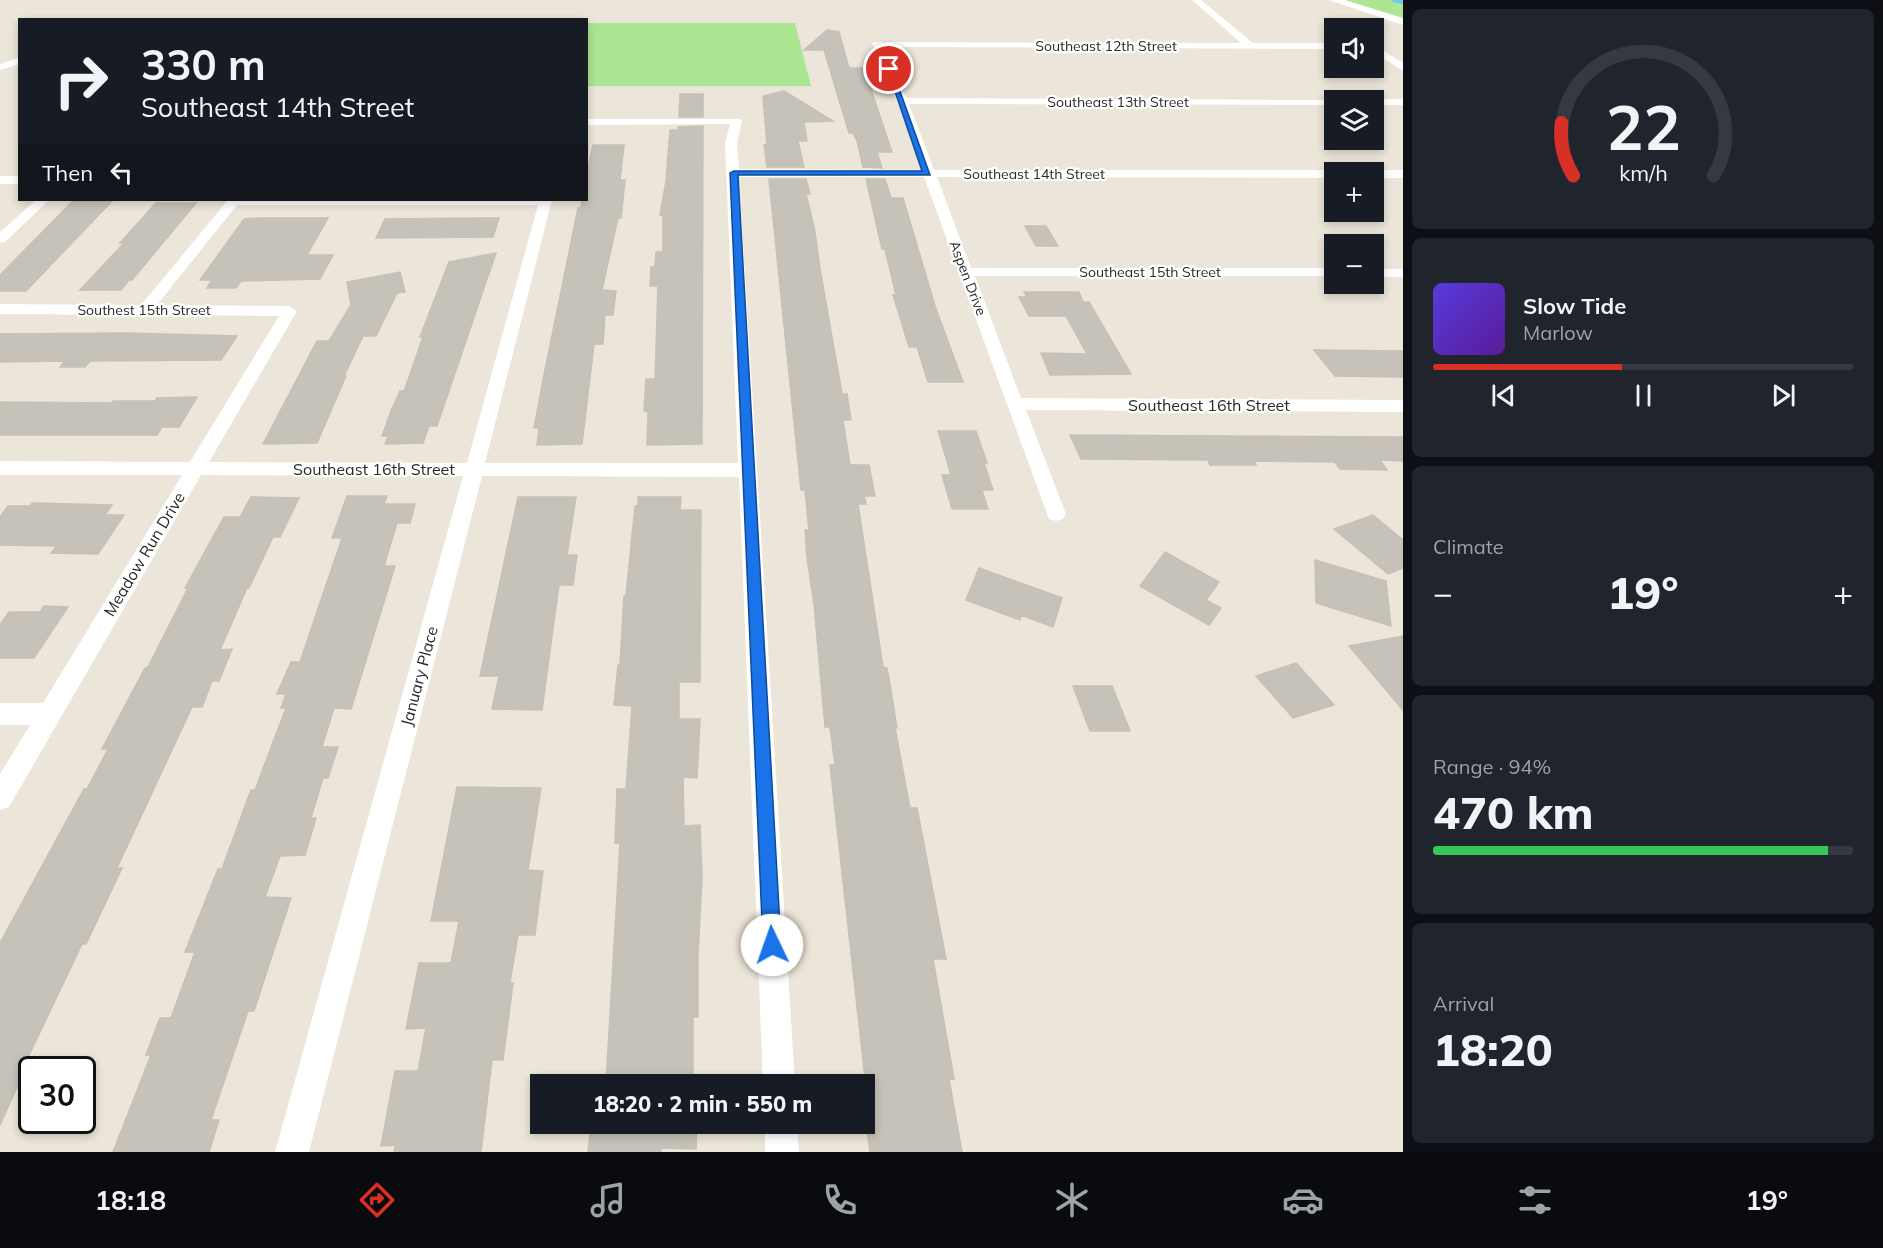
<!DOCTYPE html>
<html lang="en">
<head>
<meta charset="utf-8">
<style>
  body { margin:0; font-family:Mulish,sans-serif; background:#20242c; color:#f1f3f6; height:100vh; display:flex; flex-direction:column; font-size:22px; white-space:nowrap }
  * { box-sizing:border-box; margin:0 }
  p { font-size:20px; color:#9ea1a6 }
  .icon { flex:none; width:33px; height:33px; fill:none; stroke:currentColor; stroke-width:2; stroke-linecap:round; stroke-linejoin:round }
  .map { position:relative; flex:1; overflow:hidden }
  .panel { display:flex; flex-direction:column; gap:9px; padding:9px; background:#0d0f14; width:480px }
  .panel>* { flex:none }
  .top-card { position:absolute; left:18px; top:18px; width:570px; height:183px; border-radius:0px; box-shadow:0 3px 9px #0003; background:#171b24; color:#f1f3f6; overflow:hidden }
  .tools { position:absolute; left:1324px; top:18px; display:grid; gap:12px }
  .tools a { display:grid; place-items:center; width:60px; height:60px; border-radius:0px; background:#171b24; box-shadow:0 3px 9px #0003; font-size:30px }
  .speed { position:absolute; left:18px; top:1056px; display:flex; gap:12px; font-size:30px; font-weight:700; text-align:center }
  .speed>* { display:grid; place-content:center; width:78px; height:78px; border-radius:50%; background:#171b24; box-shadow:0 3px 9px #0003; line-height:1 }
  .speed .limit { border:3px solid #111; border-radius:9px; background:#fff; color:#111 }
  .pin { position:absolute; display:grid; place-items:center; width:51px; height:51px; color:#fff; margin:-26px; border:3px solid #fff; border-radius:50%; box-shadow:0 2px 6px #0007 }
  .me { position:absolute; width:66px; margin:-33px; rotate:357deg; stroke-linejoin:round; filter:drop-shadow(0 0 4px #0008) }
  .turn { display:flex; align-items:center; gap:21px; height:126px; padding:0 24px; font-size:27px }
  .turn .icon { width:78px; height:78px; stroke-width:2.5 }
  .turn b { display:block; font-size:42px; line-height:51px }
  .then { display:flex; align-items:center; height:57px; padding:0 24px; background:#0003; gap:12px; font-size:22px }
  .big { font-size:45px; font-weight:800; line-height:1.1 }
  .panel .card { flex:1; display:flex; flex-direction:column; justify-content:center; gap:9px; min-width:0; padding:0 21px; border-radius:9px; background:#20242c }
  .panel .dial { align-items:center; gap:0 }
  .dial svg { height:156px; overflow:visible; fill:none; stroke:#363941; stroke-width:7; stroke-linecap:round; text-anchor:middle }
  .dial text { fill:#f1f3f6; stroke:none }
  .song { display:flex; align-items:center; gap:18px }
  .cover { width:72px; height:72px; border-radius:9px; background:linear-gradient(135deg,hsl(250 70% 55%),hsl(270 70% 35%)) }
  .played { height:6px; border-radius:3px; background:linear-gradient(90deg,#d93025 45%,#363941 45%) }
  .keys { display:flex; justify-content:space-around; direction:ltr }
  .heat { display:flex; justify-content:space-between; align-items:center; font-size:33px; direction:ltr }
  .charge { height:9px; border-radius:4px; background:linear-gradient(90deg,#34c759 94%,#363941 0) }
  .trip { position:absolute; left:530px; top:1074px; width:345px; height:60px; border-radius:0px; background:#171b24; box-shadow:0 3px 9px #0003; font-weight:800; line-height:60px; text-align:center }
  .dock { display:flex; height:96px; justify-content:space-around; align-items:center; background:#090b0e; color:#9ea1a6 }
  .dock .icon { width:42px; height:42px }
  .dock .selected { color:#d93025 }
  .dock b { font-size:27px; color:#f1f3f6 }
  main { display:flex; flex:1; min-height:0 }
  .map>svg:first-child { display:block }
  .green { fill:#ace692 }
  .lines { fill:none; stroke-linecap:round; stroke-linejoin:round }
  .stream { stroke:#66caf5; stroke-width:4 }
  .building { fill:#c7c2b9; stroke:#c7c1b3; stroke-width:1.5 }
  .minor { fill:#fff; fill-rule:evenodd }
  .tertiary { fill:#fff; fill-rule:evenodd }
  .route { fill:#1a73e8; stroke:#114b97; stroke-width:1.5 }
  .labels { text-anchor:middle; stroke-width:4.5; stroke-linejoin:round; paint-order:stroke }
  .far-street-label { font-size:14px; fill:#292929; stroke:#fff }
  .street-label { font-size:16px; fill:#292929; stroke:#fff }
</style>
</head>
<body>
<main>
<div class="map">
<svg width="1403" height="1152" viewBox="0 0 1403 1152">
  <rect width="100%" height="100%" fill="#ece5d9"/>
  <path class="green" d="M1340 0H1403V20Z
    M587 23H795L811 86H587Z"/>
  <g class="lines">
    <path class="stream" d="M1394 0 1403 2"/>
  </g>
  <path class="building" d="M827 30 839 32 849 68H864L892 152H877L882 168 863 167 857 141 853 133H849L824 50H804Z
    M784 91 833 121 804 122 807 141H798L804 167H767L764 145H767L763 96Z
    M680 94H703V117H679Z
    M703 126 702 444 647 445 648 411H644L646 379H655L658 286H650L651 267H655L656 252H663V215H660L666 181 670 130H678V127Z
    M593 145H624L620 180H625L621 218H618L602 290 616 291 613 315H605L603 344H594L582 444 537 445 539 428H534L543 380 578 208H581L582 200H586V178Z
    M769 179H806L810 194H806L815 232 820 269 842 394H847L851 420H843L850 465H869L875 496H864L866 504H858L883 667 887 668 890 684 897 728H895L910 808H917L946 959H933L954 1079H949L962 1152H870L864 1105H868L830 765H835L830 727H825L814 604 807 558 805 530H809L805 490H801Z
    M866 179H885L891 198H903L935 306 963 382H928L917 347H909L893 295H896L885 249H882Z
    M113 200 26 291H0V275L73 201Z
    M156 203H196L132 280H129L121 290H80L124 243H120Z
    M260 218H328L307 255H333L320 279 241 281 236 288H207L212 280H200L244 219Z
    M480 218H499L493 237 376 238 385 219Z
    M1025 226H1046L1058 246H1036Z
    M496 253 437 426H429L423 443 385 444 388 436H382L391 411 400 391H404L423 337H420L449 262Z
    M400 272 405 292 397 293 376 336H363L344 376H346L317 443 263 444 317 341H329L351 305 347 282Z
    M1024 292H1079L1083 302H1089L1131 374 1050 375 1041 353 1087 354 1066 316H1029L1019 297H1027Z
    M126 333 237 336 221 360 90 361 85 367H60L65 361 0 362V334Z
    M1314 350 1403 351V377L1335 376Z
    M197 397 179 427H162L157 435H0V402L112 403 113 401H155L157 398Z
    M938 431H976L987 463H984L993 490H982L988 509H952L942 475H951Z
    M1070 435 1403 437V461L1380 460 1387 470 1340 469 1335 462 1254 461 1256 465H1210L1208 460 1081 459Z
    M347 496H387L384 504H415L410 523H397L384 566H395L351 709 334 708 322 747H338L328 778H323L311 818H316L305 855 280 856 265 897 291 898 254 1011H248L211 1120H219L209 1152H113L151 1055H146L160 1018H171L195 952H185L218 869H222L251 790H255L286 708H281L286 694H277L291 662H300L342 538H332Z
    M251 497 299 498 280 537H273L249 588H247L220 650 232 649 219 681H212L202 707H192L117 868H122L86 944H82L20 1074H23L0 1125V943L84 789H87L108 749H102L145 668 148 667 188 588H185L224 517H240Z
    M518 497H576L567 555H577L573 585H559L542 710 492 709 499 676H480Z
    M638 497H681L680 510H701L700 682H679V719H700L697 778 683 777 684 826 700 825 702 877 698 955V1017H693V1084H606L620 843H615L617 789H626L632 706 614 705 618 665H620L624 596H626L635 506H638Z
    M32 503 112 505 105 515H124L98 554 51 553 57 546 0 545V517L8 506H30Z
    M1373 515 1403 540V568L1388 574 1334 529Z
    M1165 552 1219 582 1206 600 1221 608 1209 625 1140 586Z
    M1315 560 1386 581 1391 626 1316 603Z
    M979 568 1062 598 1053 627 1021 615 1020 620 966 600Z
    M44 606 68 607 34 658H0V625L9 612H40Z
    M1403 636V710L1349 646Z
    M1296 663 1334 705 1293 718 1256 676Z
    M1073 686H1112L1130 731H1090Z
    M457 787 541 788 528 870 543 871 535 935H518L510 983H513L503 1060H492L481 1152H394L395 1145 381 1146 395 1071H418L426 1028 406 1029 419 963H451L459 921H431Z
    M591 1124H697L696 1149 661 1148V1152H588Z"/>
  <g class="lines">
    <path class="minor" d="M1192 0H1201L1253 43H1335V49L884 47 906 98 1339 100H1335V105L909 104 934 170H1335L1340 172H1335V178L937 177 971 268H1335V276H975L1021 398 1403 400V412L1026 410 1066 514 1063 519 1056 521 1049 519 924 177H739L795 1084H763L739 477 482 476 309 1152H275L463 476 201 475 9 807 0 810V774L30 725H0V703H43L182 475H0V461L190 462 279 316 0 314V304L141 305 228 200H552L485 463H738L725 143 730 124 586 125V119H740L742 121 737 143 739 169 921 170 897 101 872 44 874 42 1241 43ZM237 205H538L467 463 209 462 297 311 289 306 157 305Z
      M1374 45 1403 63V71L1374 52Z
      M20 57V64L0 70V64Z
      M1374 99H1403V105H1374V100H1370Z
      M1374 170H1403V178H1374V172H1369Z
      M0 176H20V184H0Z
      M36 200H49L5 242 0 243V232Z
      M1374 269H1403V277H1374Z
      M765 1124H797L799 1152H765Z"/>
    <path class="tertiary" d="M1329 0H1345L1403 18V25Z"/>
  </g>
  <path class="route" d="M887 68 892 69 930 175H738L781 945 779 951 772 954 765 951 763 945 730 173 734 171H922Z"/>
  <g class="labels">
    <g class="far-street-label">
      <text x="1106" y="51">Southeast 12th Street</text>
      <text x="1118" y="107">Southeast 13th Street</text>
      <text x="1034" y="179">Southeast 14th Street</text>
      <text x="1150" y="277">Southeast 15th Street</text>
      <text transform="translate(968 278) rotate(69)" y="5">Aspen Drive</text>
      <text x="144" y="315">Southest 15th Street</text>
    </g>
    <g class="street-label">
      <text x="1209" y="411">Southeast 16th Street</text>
      <text x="374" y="475">Southeast 16th Street</text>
      <text transform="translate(144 554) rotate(-59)" y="6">Meadow Run Drive</text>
      <text transform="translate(419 676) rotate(-75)" y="6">January Place</text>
    </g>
  </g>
</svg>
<div class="tools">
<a><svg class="icon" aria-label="sound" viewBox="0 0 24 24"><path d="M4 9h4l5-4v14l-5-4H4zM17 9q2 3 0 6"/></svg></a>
<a><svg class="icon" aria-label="layers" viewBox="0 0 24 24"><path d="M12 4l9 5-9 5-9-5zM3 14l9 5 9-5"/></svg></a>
<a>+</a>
<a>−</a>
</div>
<div class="speed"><div class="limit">30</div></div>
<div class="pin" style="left:889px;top:69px;background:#d93025"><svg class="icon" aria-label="arrive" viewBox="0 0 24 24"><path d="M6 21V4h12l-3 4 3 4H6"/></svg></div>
<svg class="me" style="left:772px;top:945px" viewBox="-20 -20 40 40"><circle r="19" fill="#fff"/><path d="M0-13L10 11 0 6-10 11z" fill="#1a73e8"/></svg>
<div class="trip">18:20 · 2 min · 550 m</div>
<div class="top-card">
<div class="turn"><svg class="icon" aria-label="right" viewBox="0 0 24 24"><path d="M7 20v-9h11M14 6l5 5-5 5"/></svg><div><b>330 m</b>Southeast 14th Street</div></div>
<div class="then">Then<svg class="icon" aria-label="left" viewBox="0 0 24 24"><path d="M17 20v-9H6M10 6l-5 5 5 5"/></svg></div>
</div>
</div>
<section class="panel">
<div class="card dial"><svg viewBox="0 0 100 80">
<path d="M14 69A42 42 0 1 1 86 69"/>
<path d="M14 69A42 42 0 0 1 8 42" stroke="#d93025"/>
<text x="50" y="56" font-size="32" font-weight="700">22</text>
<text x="50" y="72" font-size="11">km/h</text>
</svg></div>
<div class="card">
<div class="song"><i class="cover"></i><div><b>Slow Tide</b><p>Marlow</p></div></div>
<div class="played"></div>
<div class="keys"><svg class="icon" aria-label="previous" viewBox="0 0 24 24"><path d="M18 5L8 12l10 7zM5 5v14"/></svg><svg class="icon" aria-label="pause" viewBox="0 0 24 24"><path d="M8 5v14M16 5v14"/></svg><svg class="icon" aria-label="next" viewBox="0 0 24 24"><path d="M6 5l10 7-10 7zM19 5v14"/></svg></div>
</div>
<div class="card"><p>Climate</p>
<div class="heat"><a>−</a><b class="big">19°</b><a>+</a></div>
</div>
<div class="card"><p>Range · 94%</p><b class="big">470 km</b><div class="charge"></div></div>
<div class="card"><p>Arrival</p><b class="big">18:20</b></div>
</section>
</main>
<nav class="dock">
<b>18:18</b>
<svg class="icon selected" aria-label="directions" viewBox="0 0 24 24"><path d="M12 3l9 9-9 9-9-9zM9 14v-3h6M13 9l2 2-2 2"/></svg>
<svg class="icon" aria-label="music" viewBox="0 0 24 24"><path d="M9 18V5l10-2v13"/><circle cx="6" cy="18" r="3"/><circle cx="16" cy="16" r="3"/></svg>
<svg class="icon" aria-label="phone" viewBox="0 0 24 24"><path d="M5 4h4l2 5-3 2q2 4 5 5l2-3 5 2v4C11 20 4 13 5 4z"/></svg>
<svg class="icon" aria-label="climate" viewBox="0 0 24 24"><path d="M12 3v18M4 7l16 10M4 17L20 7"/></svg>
<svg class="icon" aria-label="car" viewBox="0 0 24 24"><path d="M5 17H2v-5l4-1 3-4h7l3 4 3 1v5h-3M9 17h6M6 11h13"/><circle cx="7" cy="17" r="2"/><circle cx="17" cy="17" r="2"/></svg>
<svg class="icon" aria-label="filters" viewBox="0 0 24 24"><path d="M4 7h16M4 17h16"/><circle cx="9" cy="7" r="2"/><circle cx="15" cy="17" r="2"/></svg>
<b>19°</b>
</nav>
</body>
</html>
